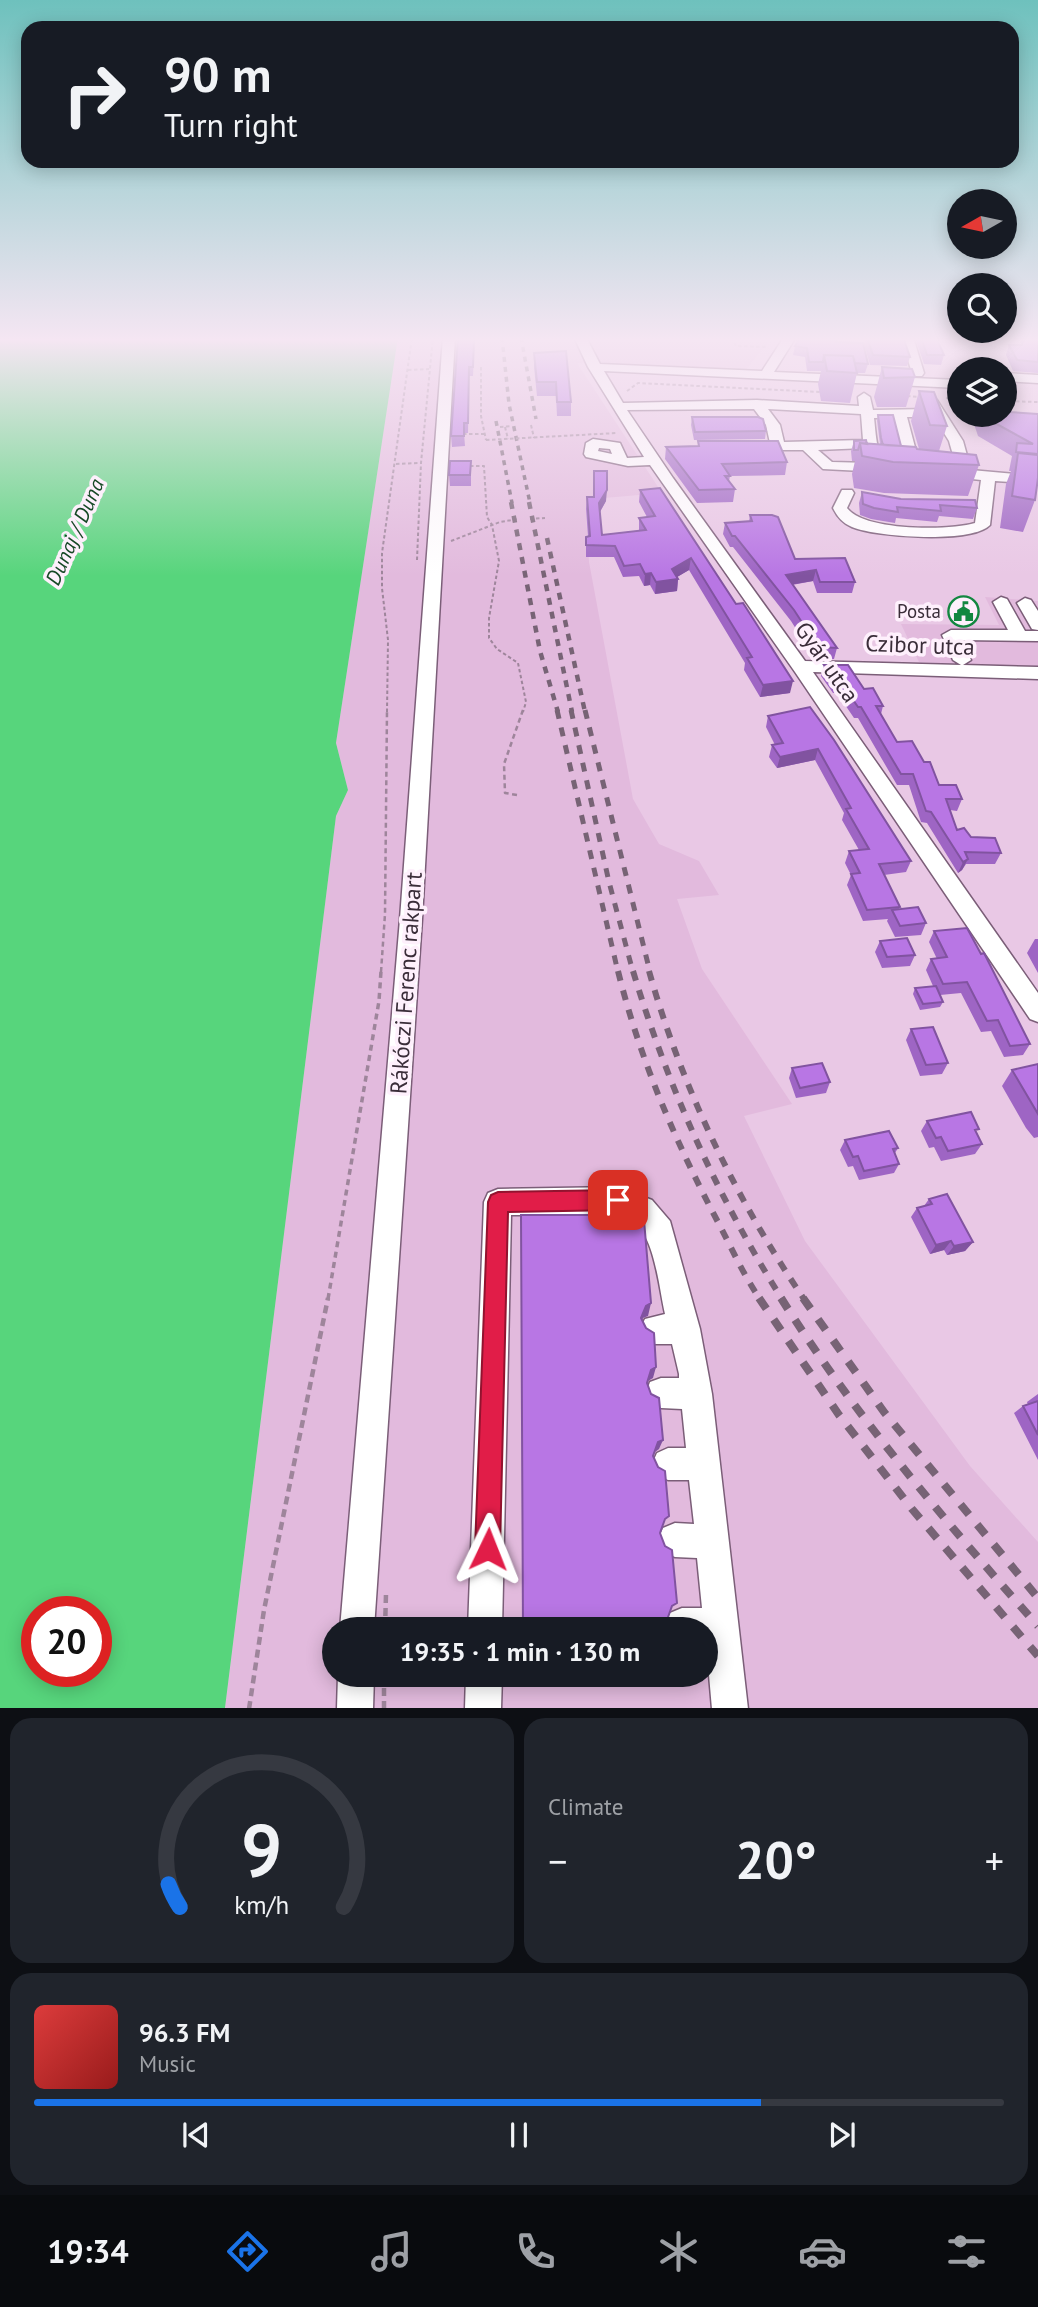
<!DOCTYPE html>
<html lang="en">
<head>
<meta charset="utf-8">
<style>
  body { margin:0; font-family:"PT Sans",sans-serif; background:#20242c; color:#f1f3f6; height:100vh; display:flex; flex-direction:column; font-size:26px; white-space:nowrap }
  * { box-sizing:border-box; margin:0 }
  p { font-size:23px; color:#9ea1a6 }
  .icon { flex:none; width:38px; height:38px; fill:none; stroke:currentColor; stroke-width:2; stroke-linecap:round; stroke-linejoin:round }
  .map { position:relative; height:1708px; overflow:hidden }
  .drawer { display:flex; flex-direction:column; gap:10px; padding:10px; background:#0d0f14; flex:1 }
  .drawer>* { flex:none }
  .hud { position:absolute; left:21px; top:21px; width:998px; height:147px; border-radius:21px; box-shadow:0 4px 18px #0003; background:#171b24; color:#f1f3f6; overflow:hidden }
  .needle { width:46px; rotate:261deg }
  .tools { position:absolute; left:947px; top:189px; display:grid; gap:14px }
  .tools a { display:grid; place-items:center; width:70px; height:70px; border-radius:50%; background:#171b24; box-shadow:0 4px 18px #0003; font-size:35px }
  .speed { position:absolute; left:21px; top:1596px; display:flex; gap:14px; font-size:35px; font-weight:700; text-align:center }
  .speed>* { display:grid; place-content:center; width:91px; height:91px; border-radius:50%; background:#171b24; box-shadow:0 4px 18px #0003; line-height:1 }
  .speed .limit { border:10px solid #d22; background:#fff; color:#111 }
  .pin { position:absolute; display:grid; place-items:center; width:60px; height:60px; color:#fff; margin:-30px; border-radius:14px; box-shadow:0 4px 10px #0006 }
  .me { position:absolute; width:77px; margin:-38px; rotate:2deg; stroke-linejoin:round; filter:drop-shadow(0 0 5px #0008) }
  .turn { display:flex; align-items:center; gap:24px; height:147px; padding:0 28px; font-size:32px }
  .turn .icon { width:91px; height:91px; stroke-width:2.5 }
  .turn b { display:block; font-size:49px; line-height:60px }
  .big { font-size:52px; font-weight:800; line-height:1.1 }
  .drawer .card { flex:1; display:flex; flex-direction:column; justify-content:center; gap:10px; min-width:0; padding:0 24px; border-radius:21px; background:#20242c }
  .drawer .dial { align-items:center; gap:0 }
  .dial svg { height:182px; overflow:visible; fill:none; stroke:#363941; stroke-width:7; stroke-linecap:round; text-anchor:middle }
  .dial text { fill:#f1f3f6; stroke:none }
  .song { display:flex; align-items:center; gap:21px }
  .cover { width:84px; height:84px; border-radius:10px; background:linear-gradient(135deg,hsl(0 70% 55%),hsl(0 70% 35%)) }
  .played { height:7px; border-radius:4px; background:linear-gradient(90deg,#1a73e8 75%,#363941 75%) }
  .keys { display:flex; justify-content:space-around; direction:ltr }
  .heat { display:flex; justify-content:space-between; align-items:center; font-size:38px; direction:ltr }
  .drawer .tiles { flex:1; display:grid; gap:10px; grid-template-columns:1fr 1fr }
  .card:last-child { grid-column:span 2 }
  .trip { position:absolute; left:322px; top:1617px; width:396px; height:70px; border-radius:35px; background:#171b24; box-shadow:0 4px 18px #0003; font-weight:800; line-height:70px; text-align:center }
  .menu { display:flex; height:112px; justify-content:space-around; align-items:center; background:#090b0e; color:#9ea1a6 }
  .menu .icon { width:49px; height:49px }
  .menu .active { color:#1a73e8 }
  .menu b { font-size:32px; color:#f1f3f6 }
  .map>svg:first-child { display:block }
  .built { fill:#e2badd; fill-rule:evenodd }
  .water { fill:#57d57c; fill-rule:evenodd }
  .lines { fill:none; stroke-linecap:round; stroke-linejoin:round }
  .minor-casing { stroke:#7b5e78; stroke-width:3 }
  .path-far3 { stroke:#9e859b; stroke-width:2; stroke-dasharray:3.5 2.5; stroke-linecap:butt }
  .path-far2 { stroke:#9e859b; stroke-width:2.5; stroke-dasharray:5 3.5; stroke-linecap:butt }
  .path-far1 { stroke:#9e859b; stroke-width:3.5; stroke-dasharray:6 4.5; stroke-linecap:butt }
  .path { stroke:#9e859b; stroke-width:4.5; stroke-dasharray:8 5; stroke-linecap:butt }
  .minor { fill:#fff; fill-rule:evenodd }
  .rail-far4 { stroke:#776375; stroke-width:3.5; stroke-dasharray:5 5; stroke-linecap:butt }
  .rail-far3 { stroke:#776375; stroke-width:4.5; stroke-dasharray:7 7; stroke-linecap:butt }
  .rail-far2 { stroke:#776375; stroke-width:5; stroke-dasharray:9 9; stroke-linecap:butt }
  .rail-far1 { stroke:#776375; stroke-width:6; stroke-dasharray:10 10; stroke-linecap:butt }
  .rail { stroke:#776375; stroke-width:8; stroke-dasharray:13 13; stroke-linecap:butt }
  .path-bridge { stroke:#9e859b; stroke-width:2; stroke-dasharray:3.5 2.5; stroke-linecap:butt }
  .wall { fill:#9e65c4 }
  .shaded-wall { fill:#8153a0 }
  .building { fill:#b876e4; stroke:#8153a0; stroke-width:2 }
  .route { fill:#e11d48; stroke:#92132f; stroke-width:2 }
  .labels { text-anchor:middle; stroke-width:7; stroke-linejoin:round; paint-order:stroke }
  .far-poi-label { font-size:19px; fill:#3a2d39; stroke:#fef0fc; text-anchor:end }
  .far-water-label { font-size:21px; font-style:italic; fill:#174926; stroke:#fef0fc }
  .street-label { font-size:23px; fill:#3a2d39; stroke:#fef0fc }
</style>
</head>
<body>
<div class="map">
<svg width="1038" height="1709" viewBox="0 0 1038 1709">
  <rect width="100%" height="100%" fill="#e9c8e5"/>
  <path class="built" d="M398 337H772L745 371 577 363 662 493 592 499 586 513 589 562 633 799 659 844 699 861 719 895 677 899 702 969 792 1104 744 1116 805 1241 970 1466 1038 1542V1708L225 1709 336 816 348 790 336 743ZM334 1629H705V1675H334Z
    M985 597 1038 601V668L919 662 901 624 999 625Z"/>
  <path class="water" d="M0 337H398L336 743 348 790 336 816 225 1708H0ZM37 1612H96V1671H37Z"/>
  <g class="lines">
    <defs>
      <path id="minor" d="M443 337H455L422 919 374 1629H340L400 919Z
        M574 337H586L600 364 762 371 784 337H796L774 372 959 380V388L604 371 623 403 757 400 859 406 858 397 864 393 870 397 873 410 929 409 926 403 932 399 937 400 963 441 971 470 1038 476V484L995 481 990 525C972 544 875 537 852 527 842 523 837 516 833 508L842 490H852L854 493 847 508C864 531 949 531 975 523L981 480 944 476V470L957 469 949 441 934 417H907L921 470 914 474 907 470 894 418H874C876 434 876 457 889 468L882 472 823 469 803 450H749V444L770 443 766 425 754 409 627 410 673 478 805 661 961 665 953 660 942 635 951 630H1008L993 602 1001 597 1007 599 1025 631H1038V641L962 640 971 660 963 665 1038 667V679L813 672 1038 993V1022L1030 1019 795 672 650 465 628 466 586 457 584 454 586 443 593 439 620 443 627 458 644 457 588 367ZM768 409 861 414 863 440 784 442 780 425ZM599 448 610 449 612 454 598 451ZM865 448 870 463 832 462 818 450Z
        M901 337H913L924 373 922 376H914L912 373Z
        M1004 373 1038 375V383L1004 381Z
        M1025 598 1031 600 1038 611V630L1032 629 1017 603Z
        M618 1187 652 1200 670 1221 700 1329 712 1394 748 1709H712L705 1629H666L665 1625 670 1613 682 1608H702L697 1558 675 1557 663 1552 658 1540 663 1528 675 1523 694 1524 689 1480H668L657 1475 652 1464 657 1453 668 1448H686L682 1409 661 1408 650 1404 646 1393 650 1382 661 1378H679V1374L672 1344H655L645 1339 640 1329 645 1319 665 1314C658 1284 655 1229 625 1215H511L502 1629H468L484 1202 488 1193 498 1189Z
        M338 1675H374L373 1709H337Z
        M466 1675H502L501 1709H465Z"/>
    </defs>
    <use href="#minor" class="minor-casing"/>
    <path class="path-far3" d="M732 337 736 346 768 347
      M481 367V416L486 440
      M408 370 429 369
      M627 391 638 383 820 392
      M907 396 921 397
      M946 398 959 399
      M1004 401 1038 402
      M531 425 534 438
      M500 427 511 426
      M505 427 508 439
      M463 434H484
      M396 464 420 463
      M470 466H484L487 517 492 525 499 561 489 618V638L497 649 518 663 526 702 523 712
      M530 519 545 518
      M451 541 500 522 518 519
      M417 560 421 463 433 337
      M387 712 388 640 382 588V553L412 337"/>
    <path class="path-far2" d="M517 795 505 793 504 764 523 710
      M381 972 385 914 387 710"/>
    <path class="path-far1" d="M328 1299 379 1001 381 971"/>
    <path class="path" d="M385 1629 386 1594
      M384 1675V1709
      M249 1709 264 1610 328 1298"/>
    <use href="#minor" class="minor"/>
    <path class="rail-far4" d="M502 337 509 404 530 503
      M521 337 536 419
      M496 421 512 503"/>
    <path class="rail-far3" d="M511 502 540 651 558 712
      M529 502 572 712
      M547 538 585 712"/>
    <path class="rail-far2" d="M557 710 618 972
      M571 710 609 882 633 972
      M585 710 650 972"/>
    <path class="rail-far1" d="M618 971C640 1060 676 1143 719 1224 732 1249 744 1276 760 1299
      M633 971C668 1087 717 1196 782 1299
      M649 971C682 1088 736 1199 804 1299"/>
    <path class="rail" d="M759 1298 839 1415 912 1509 1038 1656
      M781 1298C855 1416 946 1522 1038 1626
      M803 1298 884 1412 1038 1598"/>
    <path class="path-bridge" d="M486 440 617 433"/>
  </g>
  <path class="wall" d="M458 337H475L473 376H469L468 433H464L465 446 452 447 451 436Z
    M797 337H836V342L868 364 865 373H857L850 403 821 401 818 384 821 371H807L805 357 793 355 795 346 797 342 796 341Z
    M866 337H903L910 357 907 366 870 365 864 344Z
    M915 337H936L944 355 941 365 924 364Z
    M1023 337H1038V373L1013 371 1006 355 1009 345H1021Z
    M534 353 571 402V416H557L556 396H537L534 367Z
    M882 367 915 377 906 407H877L874 397Z
    M919 391 947 426 939 451 979 465 968 496 884 493 854 488 852 474 855 461H852L851 451 854 441 867 444H880L877 421 878 415 901 446 919 449 911 421Z
    M1009 412 1038 414 1035 500 1023 532 1000 528 1006 484 1011 471H1009L1012 456 978 436 971 415H1004Z
    M692 417 766 431 765 439 694 440 691 425Z
    M698 441 787 462 785 475 730 476 729 481 735 489 733 502 697 503 665 459 666 447 698 446Z
    M471 461V486H450L449 475Z
    M594 471 606 501 600 512 602 535 639 531V518L647 517 639 502 640 490 790 693 760 697 744 670 745 663 689 570 677 577 678 579 677 591 655 594 650 585 644 586 639 576 623 577 614 557H586V537H588L586 509 587 497H593Z
    M862 492 901 499 977 508 973 519 939 516 937 522 896 518 895 523 871 519 860 515 859 503Z
    M750 515 795 559 855 582 852 593H817L813 581 792 585 837 648 834 659H815L791 621 733 547H730L723 534 725 523 749 522Z
    M824 665 864 689 883 706 881 714 897 742 924 762 939 785 962 799 957 811 950 810 957 830 1001 853 995 864H966L962 870 958 873 927 823 921 822 909 785H897L858 718H854L837 693H833L821 676Z
    M810 707 911 861 906 872 884 875 900 907 899 909 926 923 921 935 895 937 887 921 888 919 863 921 847 885 851 875 845 863 849 851 859 850 842 820 844 813 815 760 777 768 769 757 772 745H775L766 727 768 716Z
    M934 931 981 954 1030 1044 1023 1055 1004 1057 991 1031 981 1032 961 993 940 995 943 1002 940 1007 920 1010 913 994 915 988 933 986 926 970 931 959H937L929 942Z
    M1035 939H1038V973L1027 953Z
    M880 941 915 955 910 966 882 968 875 952Z
    M911 1029 948 1063 942 1074 920 1076 906 1040Z
    M1038 1064V1137L1034 1138 1026 1128 1002 1086 1012 1070Z
    M792 1068 830 1082 826 1093 796 1098 789 1078Z
    M927 1121 977 1133 982 1144 975 1154 941 1161 934 1147 929 1148 921 1131Z
    M845 1140 898 1148 895 1153 899 1164 894 1173 859 1180 853 1166 848 1167 840 1150Z
    M929 1199 973 1242 965 1251 947 1255 944 1250 930 1254 911 1217 917 1208 924 1206Z
    M1038 1394V1460L1014 1413 1023 1406 1028 1405 1027 1402Z"/>
  <path class="shaded-wall" d="M607 490 606 501 598 515 599 503Z
    M691 558 689 570 672 580 678 579 677 591 655 594 656 582 672 569Z
    M816 570 813 581 783 586 786 575Z
    M651 573 650 585 644 586 645 574Z
    M793 681 790 693 760 697 763 685Z
    M818 749 815 760 777 768 780 757Z
    M968 859 962 870 958 873 963 862Z
    M951 1241 944 1250 930 1254 936 1245Z
    M973 1242 965 1251 947 1255 954 1246Z
    M651 1303 648 1316 643 1318 638 1330 641 1318 646 1306Z
    M656 1367 653 1378 648 1381 651 1370Z
    M663 1440 659 1449 655 1452 658 1442Z"/>
  <path class="building" d="M458 337H474L473 367H469L468 423H464V436H451Z
    M801 337H836V342L863 343 868 364 855 363 853 356 824 355 823 362H809L807 348 795 346Z
    M867 337H903L910 357 873 355Z
    M921 337H936L944 355H927Z
    M1024 337H1038V362L1017 360 1009 345H1022Z
    M566 351 571 402H557L556 382H537L534 353Z
    M824 355 853 356 857 373 827 371Z
    M882 367 912 369 915 377 884 378Z
    M919 391 934 392 947 426 930 425Z
    M1004 399 1009 412 1038 414V454L1016 452 1017 443 1033 444 984 417 983 415H1004Z
    M878 415H893L901 446 883 445 881 438Z
    M692 417H758L763 419 766 431 695 432Z
    M866 440 867 444 860 443 858 450H854V441Z
    M698 441H778L787 462 722 464 730 476H725L735 489 699 490 666 447 699 446Z
    M860 443 916 447 917 449 976 455 979 465 893 462 862 456Z
    M1018 453 1038 455V478L1035 500 1012 496Z
    M450 461H471L470 475H449Z
    M594 471H607V490L599 503 602 535 646 530 639 518 655 516 640 490 660 488 736 604 743 603 793 681 763 685 747 658 752 657 691 558 672 569 678 579 656 582 651 573 645 574 640 564 624 566 615 546 586 545V537L590 536 587 497H594Z
    M862 492 901 499 975 500 977 508 940 505 941 511 897 507 898 512 874 508 863 504Z
    M750 515H772L778 517 795 559 845 558 855 582H820L816 570 786 575 837 648 818 647 794 610 735 536H732L725 523 752 521Z
    M824 665H848L864 689 873 688 883 706H876L897 742 912 741 924 762H930L939 785H956L962 799H946L957 830 964 828 971 837 995 838 1001 853 965 852 968 859 963 862 931 812 926 811 913 774H901L861 707H858L840 681 836 682Z
    M810 707 834 740 911 861 879 864 900 907 867 910 851 874 860 873 849 851 869 849 846 809 851 808 818 749 780 757 772 745 783 743 768 716Z
    M918 907 926 923 900 926 892 910Z
    M967 928 981 954 984 953 1030 1044 1010 1046 998 1020 987 1021 967 982 943 984 931 959 947 957 934 931Z
    M907 938 915 955 887 957 880 941Z
    M936 986 943 1002 923 1004 915 988Z
    M933 1027 948 1063 926 1065 911 1029Z
    M822 1063 830 1082 800 1088 792 1068Z
    M1038 1064V1114L1012 1070Z
    M971 1112 979 1129 975 1130 982 1144 948 1151 941 1137 936 1138 927 1121Z
    M889 1131 898 1148 893 1149 899 1164 864 1171 858 1156 853 1157 845 1140Z
    M947 1194 973 1242 954 1246 951 1241 936 1245 917 1208 932 1204 929 1199Z
    M521 1215H640L644 1220 651 1303 646 1306 641 1318 646 1328 654 1333 656 1367 651 1370 647 1383 651 1394 659 1398 663 1440 658 1442 653 1456 658 1467 665 1471 669 1516 665 1519 660 1533 665 1546 672 1550 677 1603 672 1606 667 1620 669 1626H679V1629H523Z
    M1038 1401V1435L1023 1406Z"/>
  <linearGradient id="sky" x2="0" y2="1"><stop stop-color="#6ec1bd"/><stop offset="0.59" stop-color="#f5e6f3"/><stop offset="1" stop-color="#f5e6f3" stop-opacity="0"/></linearGradient>
  <rect width="1038" height="576" fill="url(#sky)"/>
  <path class="route" d="M618 1190 625 1193 628 1200 625 1207 618 1210 508 1212 500 1549 497 1558 488 1562 479 1558 475 1549 488 1202 491 1195 498 1192Z"/>
  <defs>
    <symbol id="civic-ring" viewBox="-11 -11 22 22"><circle r="9.5" fill="#fef0fc" stroke="#128740" stroke-width="1.5"/><path d="M-.6-6.5H3V-4.5H.6V-3L4-1V1h2V6H-6V1h2V-1L-.6-3ZM-1.2 2.5V6h2.4V2.5Z" fill="#128740"/></symbol>
  </defs>
  <g fill-rule="evenodd">
    <use href="#civic-ring" x="946" y="594" width="35" height="35"/>
  </g>
  <g class="labels">
    <g class="far-poi-label">
      <text x="941" y="618">Posta</text>
    </g>
    <g class="far-water-label">
      <text transform="translate(75 532) rotate(-66)" y="7">Dunaj / Duna</text>
    </g>
    <g class="street-label">
      <text transform="translate(920 645) rotate(2)" y="8">Czibor utca</text>
      <text transform="translate(827 662) rotate(55)" y="8">Gyár utca</text>
      <text transform="translate(406 983) rotate(-86)" y="8">Rákóczi Ferenc rakpart</text>
    </g>
  </g>
</svg>
<div class="tools">
<a><svg class="needle" viewBox="-14 -14 28 28"><path d="M0-13l5 13h-10z" fill="#e53935"/><path d="M0 13l5-13h-10z" fill="#9ea1a6"/></svg></a>
<a><svg class="icon" aria-label="search" viewBox="0 0 24 24"><circle cx="10" cy="10" r="6"/><path d="M15 15l6 6"/></svg></a>
<a><svg class="icon" aria-label="layers" viewBox="0 0 24 24"><path d="M12 4l9 5-9 5-9-5zM3 14l9 5 9-5"/></svg></a>
</div>
<div class="speed"><div class="limit">20</div></div>
<div class="pin" style="left:618px;top:1200px;background:#d93025"><svg class="icon" aria-label="arrive" viewBox="0 0 24 24"><path d="M6 21V4h12l-3 4 3 4H6"/></svg></div>
<svg class="me" style="left:488px;top:1549px" viewBox="-20 -20 40 40"><path d="M0-17L14 15 0 8-14 15z" fill="#e11d48" stroke="#fff" stroke-width="4"/></svg>
<div class="trip">19:35 · 1 min · 130 m</div>
<div class="hud">
<div class="turn"><svg class="icon" aria-label="right" viewBox="0 0 24 24"><path d="M7 20v-9h11M14 6l5 5-5 5"/></svg><div><b>90 m</b>Turn right</div></div>
</div>
</div>
<section class="drawer">
<div class="tiles">
<div class="card dial"><svg viewBox="0 0 100 80">
<path d="M14 69A42 42 0 1 1 86 69"/>
<path d="M14 69A42 42 0 0 1 9 59" stroke="#1a73e8"/>
<text x="50" y="56" font-size="32" font-weight="700">9</text>
<text x="50" y="72" font-size="11">km/h</text>
</svg></div>
<div class="card"><p>Climate</p>
<div class="heat"><a>−</a><b class="big">20°</b><a>+</a></div>
</div>
<div class="card">
<div class="song"><i class="cover"></i><div><b>96.3 FM</b><p>Music</p></div></div>
<div class="played"></div>
<div class="keys"><svg class="icon" aria-label="previous" viewBox="0 0 24 24"><path d="M18 5L8 12l10 7zM5 5v14"/></svg><svg class="icon" aria-label="pause" viewBox="0 0 24 24"><path d="M8 5v14M16 5v14"/></svg><svg class="icon" aria-label="next" viewBox="0 0 24 24"><path d="M6 5l10 7-10 7zM19 5v14"/></svg></div>
</div>
</div>
</section>
<nav class="menu">
<b>19:34</b>
<svg class="icon active" aria-label="directions" viewBox="0 0 24 24"><path d="M12 3l9 9-9 9-9-9zM9 14v-3h6M13 9l2 2-2 2"/></svg>
<svg class="icon" aria-label="music" viewBox="0 0 24 24"><path d="M9 18V5l10-2v13"/><circle cx="6" cy="18" r="3"/><circle cx="16" cy="16" r="3"/></svg>
<svg class="icon" aria-label="phone" viewBox="0 0 24 24"><path d="M5 4h4l2 5-3 2q2 4 5 5l2-3 5 2v4C11 20 4 13 5 4z"/></svg>
<svg class="icon" aria-label="climate" viewBox="0 0 24 24"><path d="M12 3v18M4 7l16 10M4 17L20 7"/></svg>
<svg class="icon" aria-label="car" viewBox="0 0 24 24"><path d="M5 17H2v-5l4-1 3-4h7l3 4 3 1v5h-3M9 17h6M6 11h13"/><circle cx="7" cy="17" r="2"/><circle cx="17" cy="17" r="2"/></svg>
<svg class="icon" aria-label="filters" viewBox="0 0 24 24"><path d="M4 7h16M4 17h16"/><circle cx="9" cy="7" r="2"/><circle cx="15" cy="17" r="2"/></svg>
</nav>
</body>
</html>
